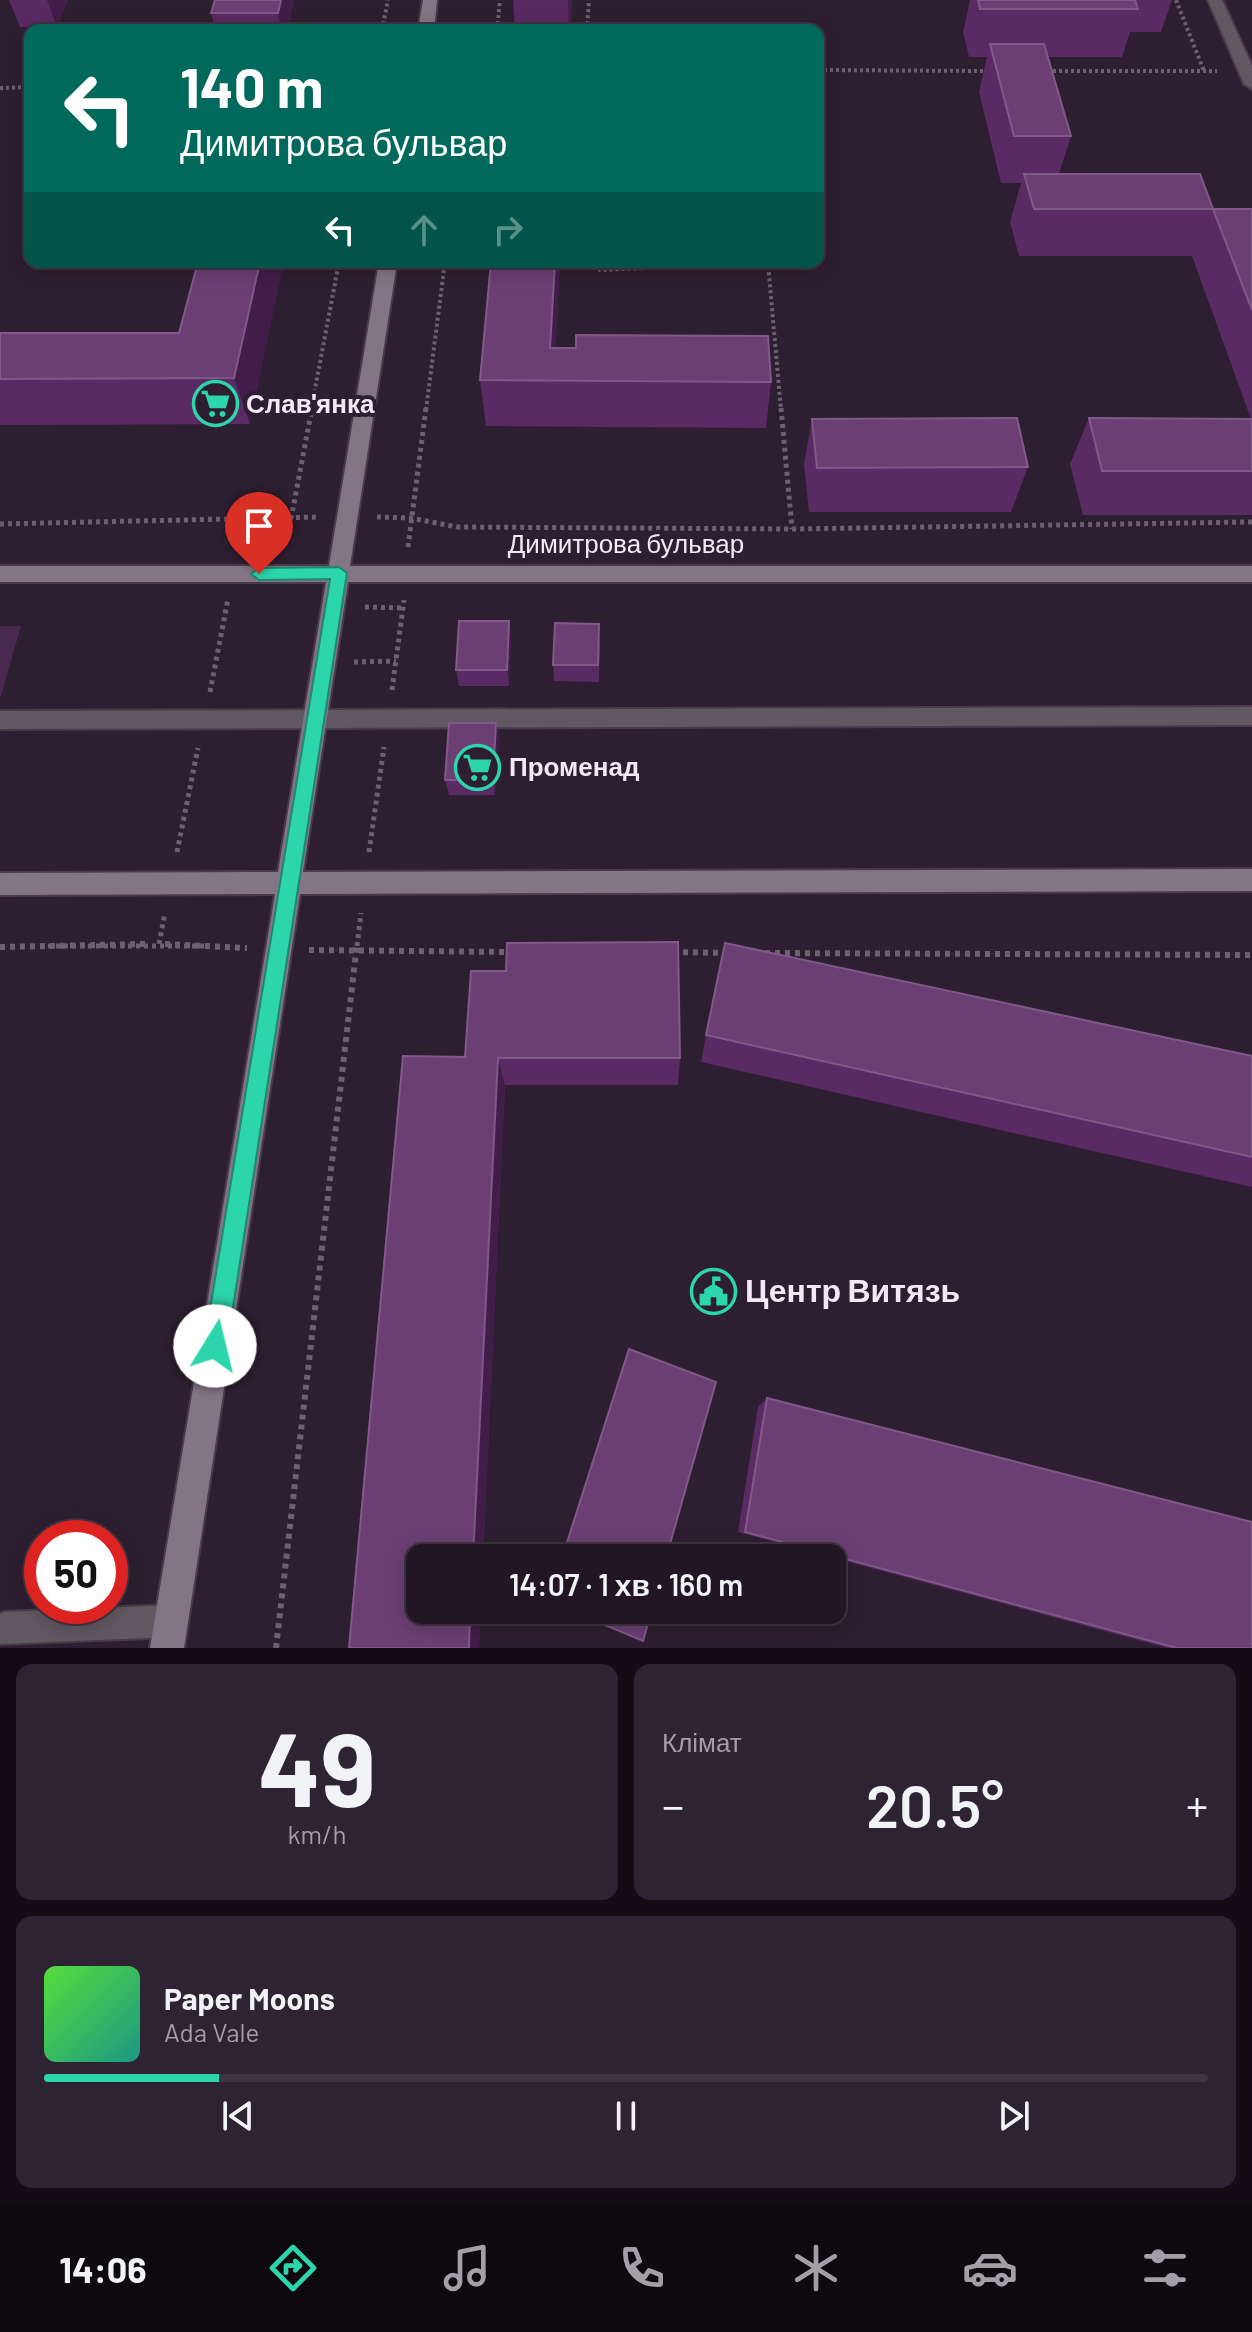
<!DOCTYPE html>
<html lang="uk">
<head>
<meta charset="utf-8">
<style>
  body { margin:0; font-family:Barlow,sans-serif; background:#2e2332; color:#f1f3f6; height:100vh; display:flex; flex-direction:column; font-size:30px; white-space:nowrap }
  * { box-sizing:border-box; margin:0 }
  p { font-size:26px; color:#a29fa7 }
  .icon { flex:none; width:44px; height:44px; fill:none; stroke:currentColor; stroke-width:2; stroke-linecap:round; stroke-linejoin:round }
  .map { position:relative; height:1648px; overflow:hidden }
  .details { display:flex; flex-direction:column; gap:16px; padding:16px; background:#130c14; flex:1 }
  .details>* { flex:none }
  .hud { position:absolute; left:24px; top:24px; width:800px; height:244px; border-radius:16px; box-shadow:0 4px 20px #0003,0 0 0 2px #3f3542; background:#00695c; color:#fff; overflow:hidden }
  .speed { position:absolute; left:24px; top:1520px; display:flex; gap:16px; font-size:40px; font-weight:700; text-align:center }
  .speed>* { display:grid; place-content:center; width:104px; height:104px; border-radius:50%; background:#221625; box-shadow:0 4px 20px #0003,0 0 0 2px #3f3542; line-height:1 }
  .speed .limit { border:12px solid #d22; background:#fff; color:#111 }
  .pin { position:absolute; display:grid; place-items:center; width:68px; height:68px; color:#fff; margin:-82px -34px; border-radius:50% 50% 50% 0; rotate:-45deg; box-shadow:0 0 8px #0007 }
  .pin .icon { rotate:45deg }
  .me { position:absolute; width:88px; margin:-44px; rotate:9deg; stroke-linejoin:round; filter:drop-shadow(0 0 6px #0008) }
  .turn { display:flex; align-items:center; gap:28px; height:168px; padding:0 24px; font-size:36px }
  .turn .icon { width:104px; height:104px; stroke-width:2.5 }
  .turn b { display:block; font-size:56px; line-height:68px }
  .lanes { display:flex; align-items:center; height:76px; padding:0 24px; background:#0003; justify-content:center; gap:40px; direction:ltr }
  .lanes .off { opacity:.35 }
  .big { font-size:60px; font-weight:600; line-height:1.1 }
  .details .widget { flex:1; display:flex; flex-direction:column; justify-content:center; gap:12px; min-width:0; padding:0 28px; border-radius:16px; background:#2e2332 }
  .details .dial { align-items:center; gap:0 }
  .dial b { font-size:104px; line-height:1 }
  .song { display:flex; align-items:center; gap:24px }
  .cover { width:96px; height:96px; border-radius:12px; background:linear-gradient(135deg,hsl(110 70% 55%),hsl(170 70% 35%)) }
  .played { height:8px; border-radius:4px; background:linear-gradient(90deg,#2cd5ab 15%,#3f3542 15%) }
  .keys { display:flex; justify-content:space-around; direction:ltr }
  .heat { display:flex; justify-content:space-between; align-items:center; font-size:44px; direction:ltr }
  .details .tiles { flex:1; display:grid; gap:16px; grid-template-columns:1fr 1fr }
  .widget:last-child { grid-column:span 2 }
  .trip { position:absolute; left:406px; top:1544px; width:440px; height:80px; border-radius:16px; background:#221625; box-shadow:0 4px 20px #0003,0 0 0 2px #3f3542; font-weight:600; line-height:80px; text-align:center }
  .menu { display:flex; height:128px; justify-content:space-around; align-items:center; background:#0e090f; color:#a29fa7 }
  .menu .icon { width:56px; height:56px }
  .menu .selected { color:#2cd5ab }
  .menu b { font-size:36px; color:#f1f3f6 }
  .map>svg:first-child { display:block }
  .green { fill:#49294f }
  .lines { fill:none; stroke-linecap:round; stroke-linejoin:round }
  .street-casing { stroke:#4a3a4c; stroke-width:4 }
  .secondary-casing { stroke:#4a3a4c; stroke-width:4 }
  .path-far2 { stroke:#6e6071; stroke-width:4; stroke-dasharray:3 3; stroke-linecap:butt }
  .path-far1 { stroke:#6e6071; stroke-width:5; stroke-dasharray:4 4; stroke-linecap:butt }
  .path { stroke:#6e6071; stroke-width:6; stroke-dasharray:5 5; stroke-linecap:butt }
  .street { fill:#615862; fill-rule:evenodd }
  .secondary { fill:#837585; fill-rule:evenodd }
  .wall { fill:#5a2a64 }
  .shaded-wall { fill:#421d49 }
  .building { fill:#6b3f74; stroke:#805988; stroke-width:2 }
  .route { fill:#2cd5ab; stroke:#1d8a6f; stroke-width:2 }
  .labels { text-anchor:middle; stroke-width:8; stroke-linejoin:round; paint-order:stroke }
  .poi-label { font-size:26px; font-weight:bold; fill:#f3e8f5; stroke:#2e1e31; text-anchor:start }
  .street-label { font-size:26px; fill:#f3e8f5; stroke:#2e1e31 }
  .near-poi-label { font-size:32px; font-weight:bold; fill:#f3e8f5; stroke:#2e1e31; text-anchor:start }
</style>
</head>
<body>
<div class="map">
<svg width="1252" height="1648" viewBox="0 0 1252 1648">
  <rect width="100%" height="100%" fill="#2e1e31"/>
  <path class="green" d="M0 626H21L0 699Z"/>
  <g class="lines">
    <defs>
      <path id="street" d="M1208 0H1222L1252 66V89L1244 84Z
        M1252 707V725L0 729V711Z
        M172 1605 184 1609 188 1621 184 1633 172 1637 0 1644V1614L4 1612Z"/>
      <path id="secondary" d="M423 0H437L434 30H418Z
        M379 262H397L350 566H1252V582H348L303 872 1252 869V891L300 894 184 1648H150L275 894 0 895V873L278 872 326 582H0V566H329Z"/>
    </defs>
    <use href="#street" class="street-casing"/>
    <use href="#secondary" class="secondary-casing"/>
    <path class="path-far2" d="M1176 0 1204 71
      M382 30 388 0
      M497 30 500 0
      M587 30 589 0
      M818 70 989 71
      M1047 71H1217
      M0 88 30 87
      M597 262 600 270 768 263 781 410
      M311 410 339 262
      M426 410 445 262"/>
    <path class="path-far1" d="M781 408 792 529
      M377 517 410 518 458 527 792 529 1252 522
      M291 519 312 408
      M0 524 319 517
      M238 546 242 520
      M408 547 426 408
      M365 607 404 608
      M354 662 396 661
      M392 690 404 600
      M210 692 228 599
      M177 852 198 748
      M369 852 384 747
      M159 944 165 913
      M40 946H209
      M357 946 361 913"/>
    <path class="path" d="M165 944 247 948
      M0 947 146 944
      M309 950 511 952
      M673 952 727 953
      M765 953 1252 955
      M276 1648 357 944"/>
    <use href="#street" class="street"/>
    <use href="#secondary" class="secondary"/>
  </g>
  <path class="wall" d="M9 0H68L57 27H20Z
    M215 0H294L287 30H216L211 13Z
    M513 0H572L571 30H515Z
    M970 0H1172L1161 32H1130L1122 57H1047L1071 136 1059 174 1213 209H1252V515H1083L1070 464 1089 418 1251 419 1192 256H1019L1010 222 1021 183H1001L979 92 987 57H969L963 32Z
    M198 262 250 424 0 425V333H179Z
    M560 262 555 348 771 382 766 428 486 426 480 380Z
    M812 419 1028 467 1011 512H809L804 464Z
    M509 621 511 637 509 686H459L456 670Z
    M600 640 599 682 554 681 553 665Z
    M496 723 499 739 495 795H449L445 780Z
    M678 942 680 1058 678 1085H505L483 1558H420V1610H481L479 1648H349L403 1056 465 1057 471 971H506L507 943Z
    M706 1035 1252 1056V1187L701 1062Z
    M767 1398 1252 1648H1168L738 1532 758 1407Z"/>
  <path class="shaded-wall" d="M47 0H68L57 27Z
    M281 0H294L287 30H281L278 13Z
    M568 0H572L571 30H569Z
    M260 262H284L250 424 234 378Z
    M555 262H560L554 381 550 348Z
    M509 621 511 637 509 686 507 670Z
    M496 723 499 739 495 795 493 780Z
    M498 1058 505 1085 483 1558H473Z
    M470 1610H481L479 1648H469Z"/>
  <path class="building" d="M215 0H281L278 13H211Z
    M978 0H1135L1138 9H980Z
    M608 28H664V30H608Z
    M990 44H1044L1071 136H1014Z
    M1024 174H1200L1213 209H1034Z
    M1213 209H1252V310Z
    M198 262H260L234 378 0 379V333H179Z
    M491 262H555L550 348H576V335L768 336 771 382 480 380Z
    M1017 418 1028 467 817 468 812 419Z
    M1089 418 1252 419V471H1102Z
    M459 621H509L507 670H456Z
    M555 623 599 624 598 665H553Z
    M449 723H496L493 780H445Z
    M678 942 680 1058H498L473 1558H420V1610H470L469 1648H349L403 1056 465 1057 471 971H506L507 943Z
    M725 943 1252 1056V1157L706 1035Z
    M629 1349 716 1382 666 1558H562Z
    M767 1398 1252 1522V1648H1177L745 1532Z
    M569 1610H652L643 1641Z"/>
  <path class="route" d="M339 567 347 573 227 1346 223 1354 215 1358 207 1354 204 1346 330 579 259 580 251 574 259 568Z"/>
  <defs>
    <symbol id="supermarket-ring" viewBox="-11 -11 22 22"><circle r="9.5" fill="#2e1e31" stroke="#2cd5ab" stroke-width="1.5"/><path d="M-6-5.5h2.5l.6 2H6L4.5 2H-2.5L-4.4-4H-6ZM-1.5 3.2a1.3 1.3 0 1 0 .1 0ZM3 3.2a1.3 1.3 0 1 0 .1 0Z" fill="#2cd5ab"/></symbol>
    <symbol id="civic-ring" viewBox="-11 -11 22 22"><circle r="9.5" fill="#2e1e31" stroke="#2cd5ab" stroke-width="1.5"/><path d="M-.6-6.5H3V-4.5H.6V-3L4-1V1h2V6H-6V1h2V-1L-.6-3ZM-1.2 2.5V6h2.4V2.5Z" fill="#2cd5ab"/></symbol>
  </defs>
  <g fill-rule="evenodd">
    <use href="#supermarket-ring" x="190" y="378" width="51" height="51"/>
    <use href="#supermarket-ring" x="452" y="742" width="51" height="51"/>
    <use href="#civic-ring" x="688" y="1266" width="51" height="51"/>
  </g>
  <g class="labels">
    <g class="poi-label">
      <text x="246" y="413">Слав'янка</text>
      <text x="509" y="776">Променад</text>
    </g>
    <g class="street-label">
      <text x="626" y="553">Димитрова бульвар</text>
    </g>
    <g class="near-poi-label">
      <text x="745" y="1302">Центр Витязь</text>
    </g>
  </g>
</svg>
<div class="speed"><div class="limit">50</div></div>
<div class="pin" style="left:259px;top:574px;background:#d93025"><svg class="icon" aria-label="arrive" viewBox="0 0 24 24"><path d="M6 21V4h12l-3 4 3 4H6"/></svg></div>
<svg class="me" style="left:215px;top:1346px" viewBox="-20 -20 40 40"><circle r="19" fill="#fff"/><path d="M0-13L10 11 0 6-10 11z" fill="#2cd5ab"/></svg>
<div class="trip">14:07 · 1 хв · 160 m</div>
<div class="hud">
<div class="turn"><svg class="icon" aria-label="left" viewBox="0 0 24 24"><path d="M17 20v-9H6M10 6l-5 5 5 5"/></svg><div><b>140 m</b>Димитрова бульвар</div></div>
<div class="lanes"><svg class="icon" aria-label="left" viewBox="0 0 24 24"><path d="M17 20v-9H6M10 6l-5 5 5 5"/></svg><svg class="icon off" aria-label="ahead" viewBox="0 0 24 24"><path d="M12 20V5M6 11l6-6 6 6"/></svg><svg class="icon off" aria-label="right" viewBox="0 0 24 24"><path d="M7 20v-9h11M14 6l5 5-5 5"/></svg></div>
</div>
</div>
<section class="details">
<div class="tiles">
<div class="widget dial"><b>49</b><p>km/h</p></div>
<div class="widget"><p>Клімат</p>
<div class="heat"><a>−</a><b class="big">20.5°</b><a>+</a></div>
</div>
<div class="widget">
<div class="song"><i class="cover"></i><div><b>Paper Moons</b><p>Ada Vale</p></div></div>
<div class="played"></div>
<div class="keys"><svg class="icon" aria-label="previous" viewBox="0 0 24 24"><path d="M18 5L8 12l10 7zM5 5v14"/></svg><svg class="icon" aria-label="pause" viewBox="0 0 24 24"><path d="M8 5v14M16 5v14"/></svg><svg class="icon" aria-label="next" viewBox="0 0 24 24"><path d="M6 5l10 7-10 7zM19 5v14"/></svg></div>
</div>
</div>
</section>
<nav class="menu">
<b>14:06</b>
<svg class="icon selected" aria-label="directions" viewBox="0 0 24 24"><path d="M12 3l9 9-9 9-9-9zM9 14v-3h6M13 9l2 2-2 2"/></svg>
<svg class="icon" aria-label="music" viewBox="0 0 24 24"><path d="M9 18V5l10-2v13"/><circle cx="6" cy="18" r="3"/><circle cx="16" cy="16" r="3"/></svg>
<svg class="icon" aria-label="phone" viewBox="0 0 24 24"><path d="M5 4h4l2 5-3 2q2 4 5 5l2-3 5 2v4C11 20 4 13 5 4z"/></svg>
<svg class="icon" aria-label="climate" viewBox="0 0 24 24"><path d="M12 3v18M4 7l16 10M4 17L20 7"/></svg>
<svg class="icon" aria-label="car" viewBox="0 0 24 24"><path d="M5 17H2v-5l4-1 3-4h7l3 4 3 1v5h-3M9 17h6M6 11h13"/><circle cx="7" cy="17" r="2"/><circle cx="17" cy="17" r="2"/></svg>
<svg class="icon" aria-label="filters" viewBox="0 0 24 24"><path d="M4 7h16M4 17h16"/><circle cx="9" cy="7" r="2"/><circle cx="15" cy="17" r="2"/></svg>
</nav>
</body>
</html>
